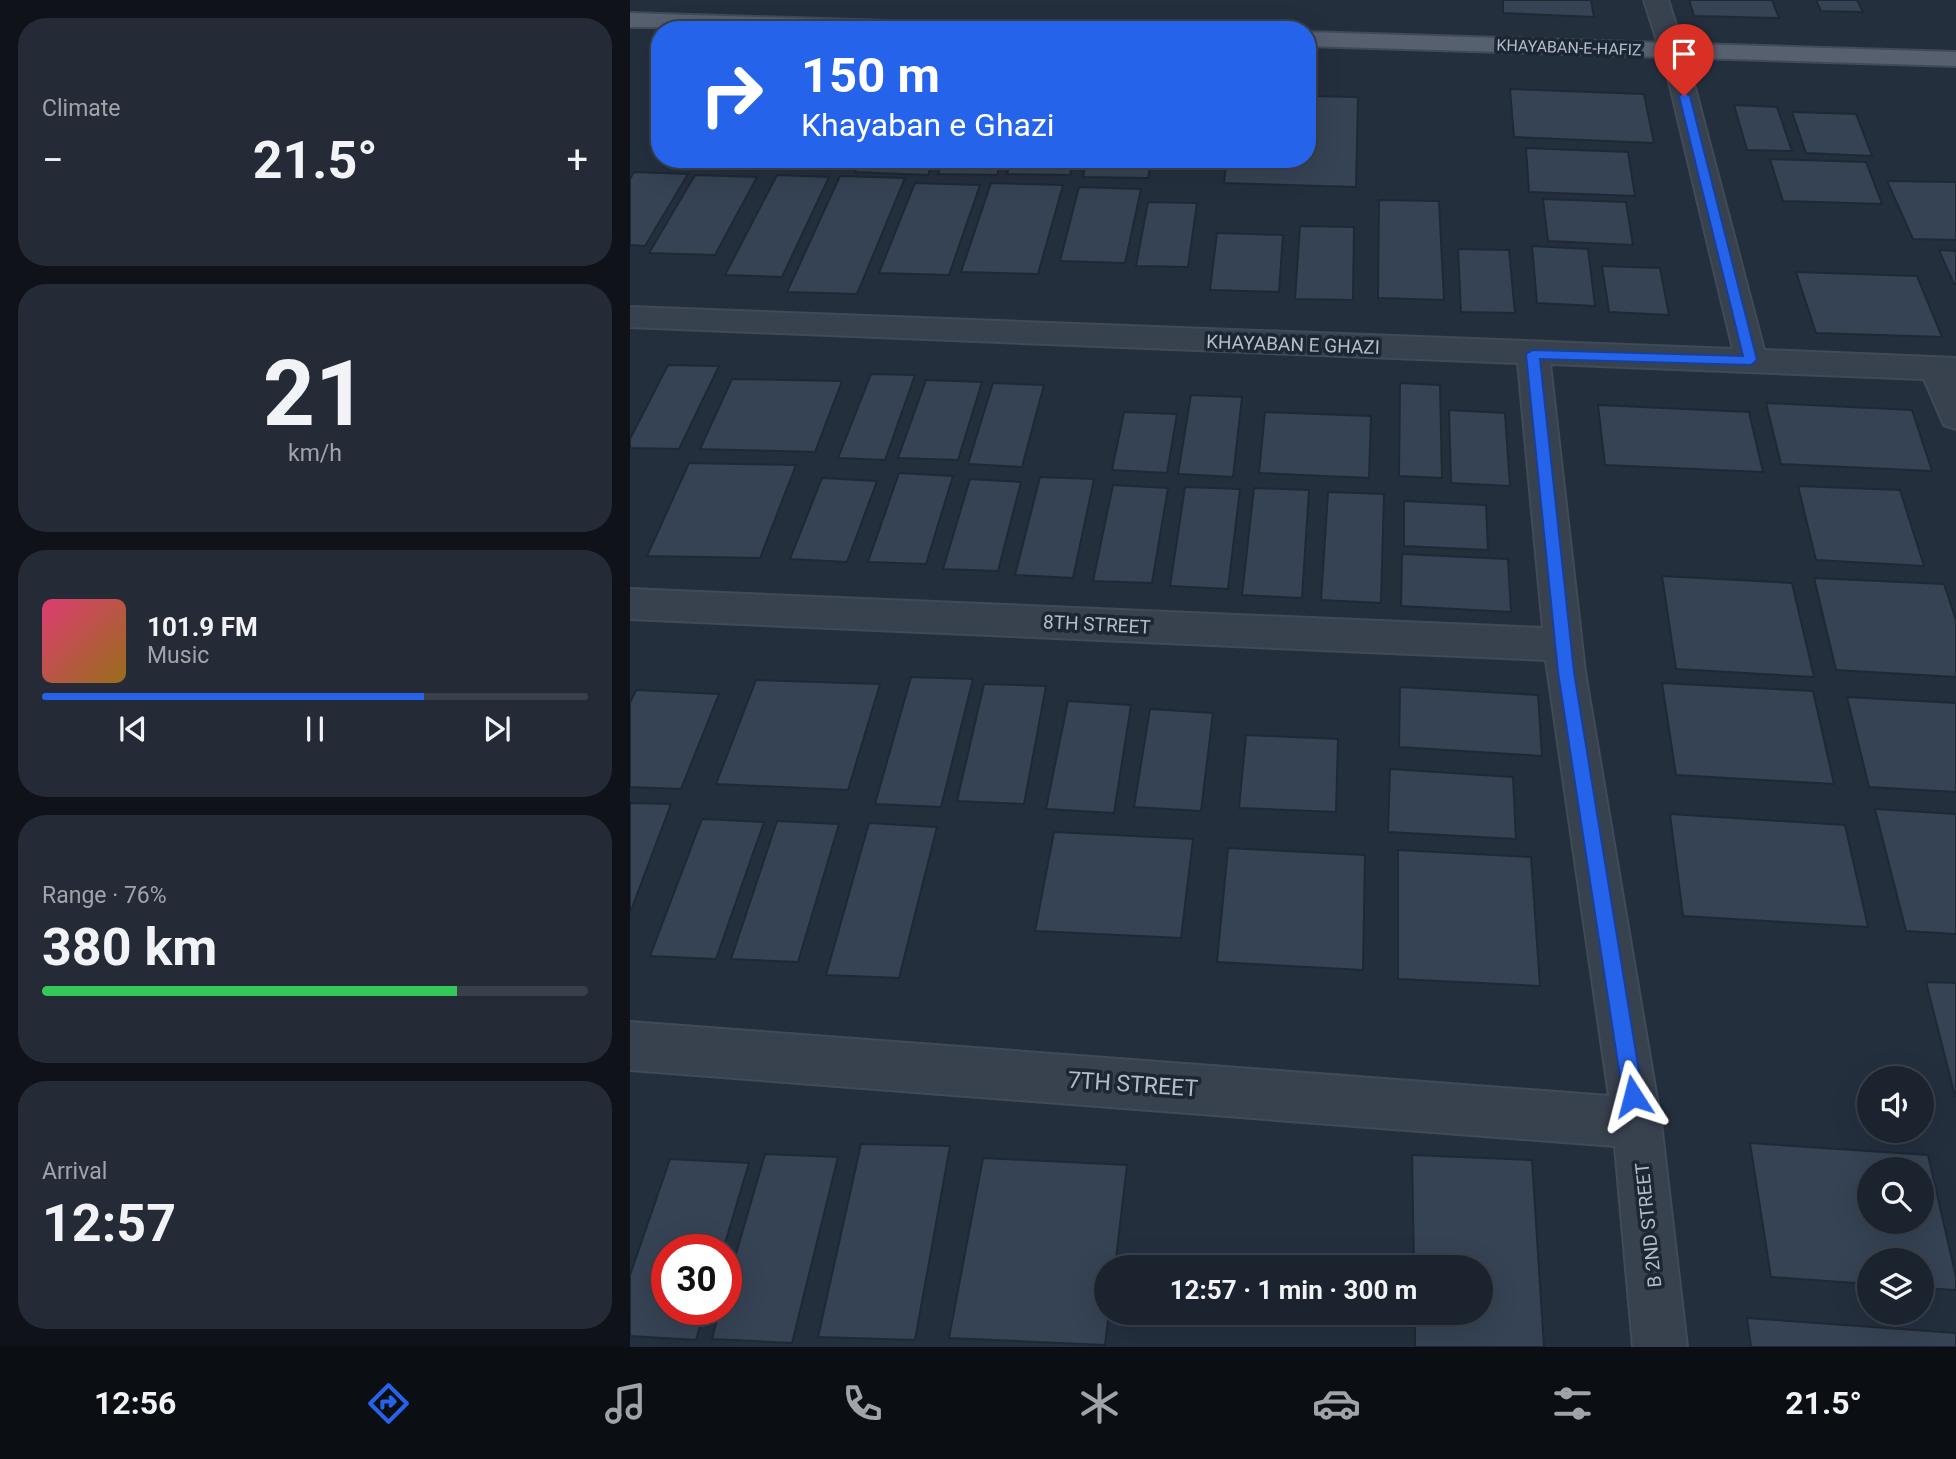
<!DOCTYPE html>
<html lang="en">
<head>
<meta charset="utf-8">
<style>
  body { margin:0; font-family:Roboto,sans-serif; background:#242b36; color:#f1f3f6; height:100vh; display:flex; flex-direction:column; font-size:26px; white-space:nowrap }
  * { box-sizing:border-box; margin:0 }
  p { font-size:23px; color:#a0a4aa }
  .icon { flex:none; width:38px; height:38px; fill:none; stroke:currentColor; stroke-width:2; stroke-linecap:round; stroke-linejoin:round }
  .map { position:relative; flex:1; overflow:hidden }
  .drawer { display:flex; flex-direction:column; gap:18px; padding:18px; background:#0f1319; width:630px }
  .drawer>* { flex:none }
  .guide { position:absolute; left:21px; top:21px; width:665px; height:147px; border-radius:28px; box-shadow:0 7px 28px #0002,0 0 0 2px #39404a; background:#2563eb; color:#fff; overflow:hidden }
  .tools { position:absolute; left:1227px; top:1066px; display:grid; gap:14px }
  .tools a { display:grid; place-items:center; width:77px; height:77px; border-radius:50%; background:#1b232e; box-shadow:0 7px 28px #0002,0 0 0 2px #39404a; font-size:35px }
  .speed { position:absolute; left:21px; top:1234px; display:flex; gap:14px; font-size:35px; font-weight:700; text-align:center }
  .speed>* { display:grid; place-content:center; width:91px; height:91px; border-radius:50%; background:#1b232e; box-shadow:0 7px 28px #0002,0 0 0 2px #39404a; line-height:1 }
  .speed .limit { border:10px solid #d22; background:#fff; color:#111 }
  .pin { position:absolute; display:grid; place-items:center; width:60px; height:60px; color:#fff; margin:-72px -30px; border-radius:50% 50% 50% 0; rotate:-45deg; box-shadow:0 0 7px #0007 }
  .pin .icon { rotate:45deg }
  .me { position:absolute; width:77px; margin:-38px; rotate:351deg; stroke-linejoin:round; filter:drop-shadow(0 0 5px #0008) }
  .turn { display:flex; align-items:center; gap:24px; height:147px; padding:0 35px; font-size:32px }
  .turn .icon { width:91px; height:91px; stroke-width:2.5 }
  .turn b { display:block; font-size:49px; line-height:60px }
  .big { font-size:52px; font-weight:700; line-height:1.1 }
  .drawer .card { flex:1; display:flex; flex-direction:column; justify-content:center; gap:10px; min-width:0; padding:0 24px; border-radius:28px; background:#242b36 }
  .drawer .dial { align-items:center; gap:0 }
  .dial b { font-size:91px; line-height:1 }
  .song { display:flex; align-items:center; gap:21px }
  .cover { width:84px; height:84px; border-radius:10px; background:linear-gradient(135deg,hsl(340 70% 55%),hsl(40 70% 35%)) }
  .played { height:7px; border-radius:4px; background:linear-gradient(90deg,#2563eb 70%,#39404a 70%) }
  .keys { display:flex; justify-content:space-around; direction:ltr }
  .heat { display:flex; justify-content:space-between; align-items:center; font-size:38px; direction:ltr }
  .charge { height:10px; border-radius:5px; background:linear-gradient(90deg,#34c759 76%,#39404a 0) }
  .trip { position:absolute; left:464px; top:1255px; width:399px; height:70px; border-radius:35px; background:#1b232e; box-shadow:0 7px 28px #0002,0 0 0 2px #39404a; font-weight:700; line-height:70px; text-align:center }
  .tabs { display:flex; height:112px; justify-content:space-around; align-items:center; background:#0b0e12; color:#a0a4aa }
  .tabs .icon { width:49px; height:49px }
  .tabs .selected { color:#2563eb }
  .tabs b { font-size:32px; color:#f1f3f6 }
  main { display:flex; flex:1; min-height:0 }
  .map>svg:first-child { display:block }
  .building { fill:#364354; stroke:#1f2835; stroke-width:2; fill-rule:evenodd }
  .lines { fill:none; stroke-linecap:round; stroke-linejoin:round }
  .minor-casing { stroke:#414a57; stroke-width:4 }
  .primary-casing { stroke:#414a57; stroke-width:4 }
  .minor { fill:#38414e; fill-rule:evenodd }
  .primary { fill:#56606e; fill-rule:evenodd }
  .route { fill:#2563eb; stroke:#184099; stroke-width:2 }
  .labels { text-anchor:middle; stroke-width:7; stroke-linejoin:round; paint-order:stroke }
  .far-street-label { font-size:16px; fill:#b4bcc9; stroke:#1d2633 }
  .street-label { font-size:19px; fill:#b4bcc9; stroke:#1d2633 }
  .near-street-label { font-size:23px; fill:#b4bcc9; stroke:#1d2633 }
</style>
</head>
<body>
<main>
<section class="drawer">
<div class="card"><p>Climate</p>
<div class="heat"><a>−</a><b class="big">21.5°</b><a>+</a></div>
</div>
<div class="card dial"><b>21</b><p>km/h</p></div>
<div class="card">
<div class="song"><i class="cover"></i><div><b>101.9 FM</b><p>Music</p></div></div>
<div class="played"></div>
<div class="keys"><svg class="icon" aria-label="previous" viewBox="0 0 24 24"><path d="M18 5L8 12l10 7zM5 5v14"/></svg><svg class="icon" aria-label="pause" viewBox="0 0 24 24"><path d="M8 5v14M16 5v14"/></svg><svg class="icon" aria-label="next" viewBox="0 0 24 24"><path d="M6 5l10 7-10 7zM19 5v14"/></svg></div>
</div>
<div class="card"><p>Range · 76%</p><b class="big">380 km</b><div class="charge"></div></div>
<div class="card"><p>Arrival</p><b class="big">12:57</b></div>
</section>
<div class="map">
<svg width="1326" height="1347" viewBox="0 0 1326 1347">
  <rect width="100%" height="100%" fill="#242f3e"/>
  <path class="building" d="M873 0H961L964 17 873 13Z
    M1059 0H1142L1149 18 1064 16Z
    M1186 0H1227L1233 12 1191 11Z
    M880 89 1014 94 1024 143 884 137Z
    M677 96 728 97 726 187 594 183 597 159H677Z
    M1104 105 1147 107 1162 151 1117 150Z
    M1162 112 1226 114 1242 156 1176 153Z
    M896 148 998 152 1005 196 899 192Z
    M158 159H225L223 164 157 162Z
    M231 159H304L298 175 225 172Z
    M313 159H372L367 175 308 174Z
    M381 159H444L440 175 377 174Z
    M457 159H522L518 178 453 177Z
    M1140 159 1236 162 1252 204 1153 201Z
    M4 172 58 174 15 246 0 245V179Z
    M65 175 127 177 85 255 19 253Z
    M147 175 199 177 152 277 95 275Z
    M210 176 275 178 227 294 157 292Z
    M1257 181 1326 182V240L1283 239Z
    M285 183 350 185 319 275 249 273Z
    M361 183 433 185 408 274 331 272Z
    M449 187 511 189 495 263 430 261Z
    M913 199 996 202 1003 245 918 241Z
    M749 200 809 201 814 300 748 298Z
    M518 202 567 203 558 267 506 266Z
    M670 226 724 227 723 300 665 299Z
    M587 233 653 235 649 292 580 290Z
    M902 246 958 249 965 306 907 303Z
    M828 249 879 250 885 313 831 312Z
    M1309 250 1326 251V284H1324Z
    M972 266 1030 268 1039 315 979 312Z
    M1166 272 1287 276 1312 337 1186 333Z
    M38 365 89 366 49 449 0 448V439Z
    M241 374 285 375 255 460 208 458Z
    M102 379 212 381 185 452 70 449Z
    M296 380 352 382 328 460 268 458Z
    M363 383 414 385 392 467 338 464Z
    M770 383 810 385 812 478 769 476Z
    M561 395 612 397 603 477 548 474Z
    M1136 403 1282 410 1302 471 1151 464Z
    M968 405 1119 412 1133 472 975 465Z
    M819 410 875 413 880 486 821 483Z
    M494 412 547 414 537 473 482 470Z
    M635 412 741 416 739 478 629 473Z
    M59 463 166 465 130 558 17 556Z
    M269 473 323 476 296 564 238 562Z
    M410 477 464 479 443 578 385 575Z
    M192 478 247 481 217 562 160 559Z
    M340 479 391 482 368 571 313 569Z
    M483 485 538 488 522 583 463 581Z
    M1168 486 1270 490 1294 566 1186 560Z
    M555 487 610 489 598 589 540 586Z
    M624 488 679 490 672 598 612 595Z
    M698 492 754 494 751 603 691 600Z
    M774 501 856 505 858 550 774 546Z
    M772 554 878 559 881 612 771 606Z
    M1032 576 1162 583 1184 677 1046 669Z
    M1184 578 1314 584 1326 620V677L1206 670Z
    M281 677 343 679 311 807 245 804Z
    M126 680 250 684 218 790 86 784Z
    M1032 683 1183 691 1204 784 1046 775Z
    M354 684 416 686 394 804 327 801Z
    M770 687 908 695 912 756 769 747Z
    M6 690 89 694 51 789 0 787V703Z
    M1217 697 1326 703V792L1239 787Z
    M438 701 501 705 484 813 416 809Z
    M520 709 583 713 571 811 504 807Z
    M616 735 708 739 706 812 609 808Z
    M760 769 883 777 886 839 758 832Z
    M0 803 41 804 0 913Z
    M1245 809 1326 814V934L1276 931Z
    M1040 814 1215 825 1238 927 1053 916Z
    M72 819 134 822 86 959 20 956Z
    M147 821 209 824 168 962 101 959Z
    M239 823 307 827 269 978 196 975Z
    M424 832 563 839 551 938 405 931Z
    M598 848 735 855 733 970 587 962Z
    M768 850 901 857 910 986 768 979Z
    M1296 982 1326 983V1096H1325Z
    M1120 1143 1298 1155 1326 1277V1290L1292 1288V1260H1239V1284L1141 1277ZM1239 1169H1292V1222H1239Z
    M231 1144 320 1146 285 1340 188 1337Z
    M135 1154 208 1157 162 1343 82 1339 90 1309H96V1288Z
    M782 1155 902 1160 914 1347H785V1312H850V1267H784Z
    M353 1158 497 1165 485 1267H476V1312H479L475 1345 319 1338Z
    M40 1159 119 1163 93 1250H37V1309H75L66 1340 0 1336V1275Z
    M1117 1318 1326 1333V1347H1121Z"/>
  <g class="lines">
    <defs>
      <path id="minor" d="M1014 0H1038L1060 69 1134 350 1326 358V429L1314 425 1294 379 920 364 955 672 1031 1123 1057 1347H1003L985 1146 0 1070V1022L979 1096 916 660 0 619V589L913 628 888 363 0 327V307L1103 349 1036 69Z"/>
      <path id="primary" d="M0 13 323 23 331 25 335 30 0 27Z
        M677 32 1326 52V66L677 46Z"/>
    </defs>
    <use href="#minor" class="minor-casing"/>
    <use href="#primary" class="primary-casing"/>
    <use href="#minor" class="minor"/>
    <use href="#primary" class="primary"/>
  </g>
  <path class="route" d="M1054 92 1060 96 1127 360 1121 365 910 359 944 672 1013 1096 1010 1103 1003 1106 996 1103 993 1096 928 672 896 354 903 350 1113 356 1049 96Z"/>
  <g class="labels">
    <g class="far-street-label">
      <text transform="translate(939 47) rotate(2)" y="6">KHAYABAN-E-HAFIZ</text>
    </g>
    <g class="street-label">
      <text transform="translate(663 344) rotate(2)" y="7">KHAYABAN E GHAZI</text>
      <text transform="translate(467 624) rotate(3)" y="7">8TH STREET</text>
      <text transform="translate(1018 1225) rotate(-96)" y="7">B 2ND STREET</text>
    </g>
    <g class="near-street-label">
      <text transform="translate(503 1084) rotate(4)" y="8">7TH STREET</text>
    </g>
  </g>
</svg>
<div class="tools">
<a><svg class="icon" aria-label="sound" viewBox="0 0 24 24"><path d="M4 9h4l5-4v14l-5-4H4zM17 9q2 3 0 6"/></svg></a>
<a><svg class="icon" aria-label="search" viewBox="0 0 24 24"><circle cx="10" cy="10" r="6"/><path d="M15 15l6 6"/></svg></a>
<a><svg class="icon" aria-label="layers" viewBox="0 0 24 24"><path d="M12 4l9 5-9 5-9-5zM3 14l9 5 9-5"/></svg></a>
</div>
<div class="speed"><div class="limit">30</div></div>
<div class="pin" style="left:1054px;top:96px;background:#d93025"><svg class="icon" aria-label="arrive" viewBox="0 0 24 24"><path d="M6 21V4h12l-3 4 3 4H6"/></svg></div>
<svg class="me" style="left:1003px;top:1096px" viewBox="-20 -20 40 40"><path d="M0-17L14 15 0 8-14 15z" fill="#2563eb" stroke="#fff" stroke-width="4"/></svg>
<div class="trip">12:57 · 1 min · 300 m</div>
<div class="guide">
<div class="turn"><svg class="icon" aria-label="right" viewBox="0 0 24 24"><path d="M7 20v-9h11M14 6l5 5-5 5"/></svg><div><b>150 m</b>Khayaban e Ghazi</div></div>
</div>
</div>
</main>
<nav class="tabs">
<b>12:56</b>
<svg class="icon selected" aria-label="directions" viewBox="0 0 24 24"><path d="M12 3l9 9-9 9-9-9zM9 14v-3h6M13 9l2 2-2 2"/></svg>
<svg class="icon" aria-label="music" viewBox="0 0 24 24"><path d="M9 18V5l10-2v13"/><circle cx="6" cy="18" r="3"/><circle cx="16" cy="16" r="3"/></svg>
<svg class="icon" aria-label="phone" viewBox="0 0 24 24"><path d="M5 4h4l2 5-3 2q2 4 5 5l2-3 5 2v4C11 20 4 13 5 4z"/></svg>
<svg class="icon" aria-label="climate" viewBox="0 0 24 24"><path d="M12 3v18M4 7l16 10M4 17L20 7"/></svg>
<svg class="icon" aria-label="car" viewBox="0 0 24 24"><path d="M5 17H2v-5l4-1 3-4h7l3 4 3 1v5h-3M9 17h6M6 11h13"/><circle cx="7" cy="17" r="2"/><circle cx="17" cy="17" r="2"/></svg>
<svg class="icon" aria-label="filters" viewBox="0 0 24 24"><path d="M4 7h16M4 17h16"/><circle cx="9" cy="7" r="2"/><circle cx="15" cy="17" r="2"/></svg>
<b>21.5°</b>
</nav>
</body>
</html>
